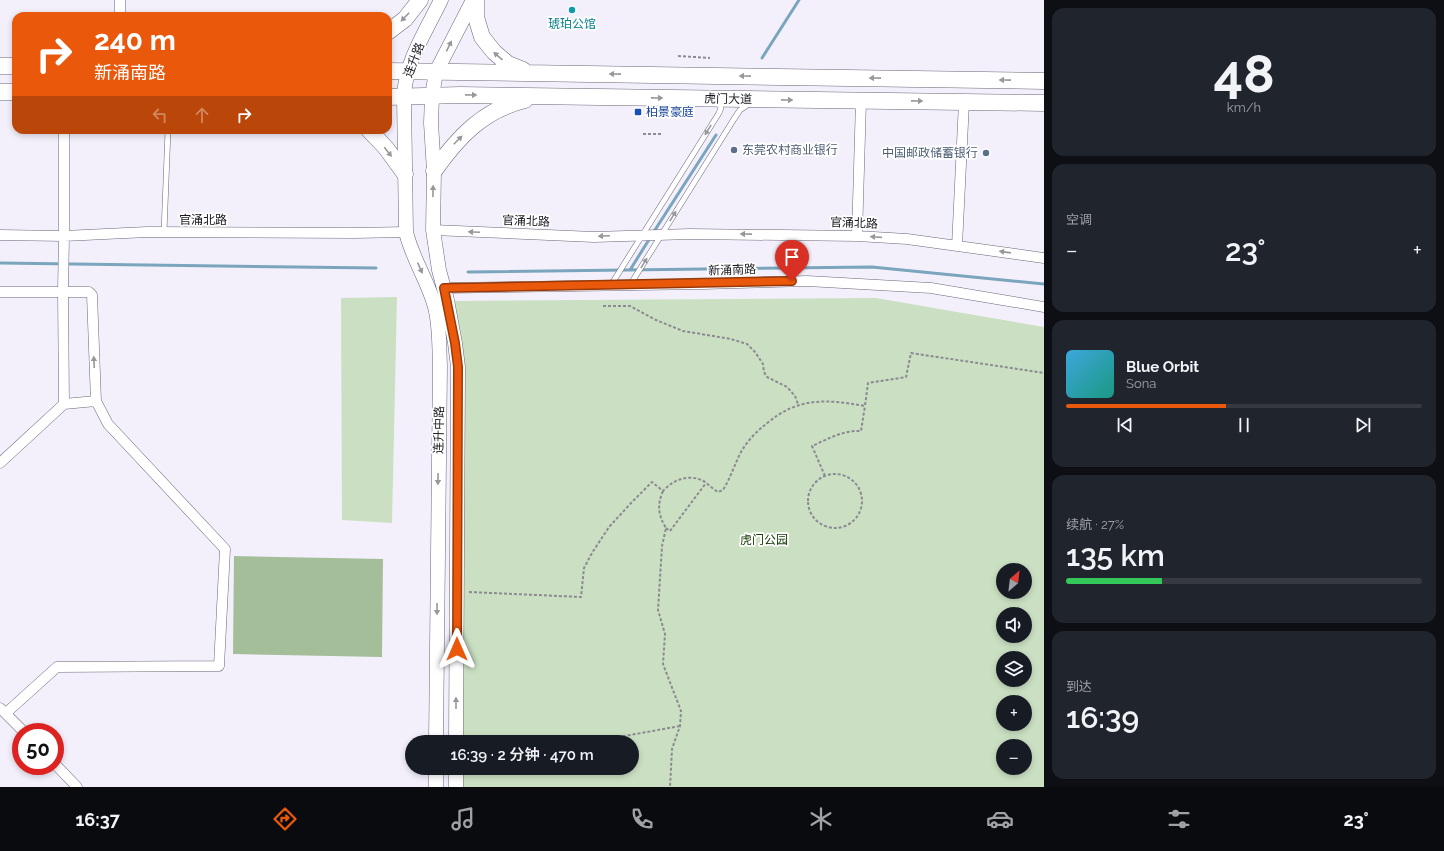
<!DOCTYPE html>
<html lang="zh">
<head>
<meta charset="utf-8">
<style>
  body { margin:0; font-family:Raleway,"Noto Sans SC",sans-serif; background:#20242c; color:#f1f3f6; height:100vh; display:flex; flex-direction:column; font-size:15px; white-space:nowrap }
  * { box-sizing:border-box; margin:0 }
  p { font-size:13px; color:#9ea1a6 }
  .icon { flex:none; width:22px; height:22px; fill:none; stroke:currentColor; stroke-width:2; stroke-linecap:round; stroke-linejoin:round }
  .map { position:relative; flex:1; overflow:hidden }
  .details { display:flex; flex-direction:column; gap:8px; padding:8px; background:#0d0f14; width:400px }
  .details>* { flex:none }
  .top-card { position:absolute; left:12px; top:12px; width:380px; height:122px; border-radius:12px; box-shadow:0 2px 6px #0003; background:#ea580c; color:#fff; overflow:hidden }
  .needle { width:26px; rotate:28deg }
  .tools { position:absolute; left:996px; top:563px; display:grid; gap:8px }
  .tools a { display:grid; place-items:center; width:36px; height:36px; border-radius:50%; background:#171b24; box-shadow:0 2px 6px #0003; font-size:20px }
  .speed { position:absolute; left:12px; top:723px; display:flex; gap:8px; font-size:20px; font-weight:700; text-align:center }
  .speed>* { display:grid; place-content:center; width:52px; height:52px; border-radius:50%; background:#171b24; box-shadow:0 2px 6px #0003; line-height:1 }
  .speed .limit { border:6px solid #d22; background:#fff; color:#111 }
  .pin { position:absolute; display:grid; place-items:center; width:34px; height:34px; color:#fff; margin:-41px -17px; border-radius:50% 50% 50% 0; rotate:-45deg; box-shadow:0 0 4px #0007 }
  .pin .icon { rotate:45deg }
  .me { position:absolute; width:44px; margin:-22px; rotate:0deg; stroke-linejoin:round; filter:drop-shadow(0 0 3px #0008) }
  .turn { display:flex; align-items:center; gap:14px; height:84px; padding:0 16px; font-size:18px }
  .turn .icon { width:52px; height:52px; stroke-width:2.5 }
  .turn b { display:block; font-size:28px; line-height:34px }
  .lanes { display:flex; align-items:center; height:38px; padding:0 16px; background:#0003; justify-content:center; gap:20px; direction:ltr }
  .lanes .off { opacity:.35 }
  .big { font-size:30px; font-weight:600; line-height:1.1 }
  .details .card { flex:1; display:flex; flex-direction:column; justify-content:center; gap:6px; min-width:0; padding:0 14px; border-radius:12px; background:#20242c }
  .details .dial { align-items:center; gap:0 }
  .dial b { font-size:52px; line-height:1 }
  .song { display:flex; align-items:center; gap:12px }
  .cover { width:48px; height:48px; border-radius:6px; background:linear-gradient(135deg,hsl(200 70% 55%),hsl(170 70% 35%)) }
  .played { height:4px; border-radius:2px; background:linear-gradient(90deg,#ea580c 45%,#363941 45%) }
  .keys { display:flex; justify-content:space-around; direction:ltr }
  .heat { display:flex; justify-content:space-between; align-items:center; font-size:22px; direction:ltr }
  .charge { height:6px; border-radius:3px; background:linear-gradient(90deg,#34c759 27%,#363941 0) }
  .trip { position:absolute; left:405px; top:735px; width:234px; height:40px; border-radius:20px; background:#171b24; box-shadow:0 2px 6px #0003; font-weight:600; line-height:40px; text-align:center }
  .tabs { display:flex; height:64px; justify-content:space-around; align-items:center; background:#090b0e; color:#9ea1a6 }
  .tabs .icon { width:28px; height:28px }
  .tabs .selected { color:#ea580c }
  .tabs b { font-size:18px; color:#f1f3f6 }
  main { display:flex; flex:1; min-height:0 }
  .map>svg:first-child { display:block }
  .green { fill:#cbe0c3; fill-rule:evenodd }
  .forest { fill:#a4be9a }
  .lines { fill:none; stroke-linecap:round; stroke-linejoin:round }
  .stream { stroke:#7aa5bc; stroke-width:3 }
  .service-casing { stroke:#6b6678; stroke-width:6 }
  .minor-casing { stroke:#6b6678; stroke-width:11 }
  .secondary-casing { stroke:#6b6678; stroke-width:15 }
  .primary-casing { stroke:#6b6678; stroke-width:17 }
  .path { stroke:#8b8992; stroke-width:2; stroke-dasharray:3 2; stroke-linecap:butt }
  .service { stroke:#fff; stroke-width:5 }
  .minor { stroke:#fff; stroke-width:10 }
  .secondary { stroke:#fff; stroke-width:14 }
  .primary { stroke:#fff; stroke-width:16 }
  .oneway { fill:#98979a }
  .route-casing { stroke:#983908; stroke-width:10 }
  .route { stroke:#ea580c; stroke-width:7 }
  .culture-dot { fill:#0f9aa8; stroke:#fff; stroke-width:1.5 }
  .transit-dot { fill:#1a4fb4; stroke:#fff; stroke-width:1.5 }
  .service-dot { fill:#5c6f8a; stroke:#fff; stroke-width:1.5 }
  .labels { text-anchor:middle; stroke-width:3.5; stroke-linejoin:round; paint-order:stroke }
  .culture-label { font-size:12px; fill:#0d838f; stroke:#fff }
  .street-label { font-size:12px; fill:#19171e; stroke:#fff }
  .transit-label { font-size:12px; fill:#164399; stroke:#fff; text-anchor:start }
  .service-label { font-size:12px; fill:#4e5e75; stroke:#fff; text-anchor:start }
  .park-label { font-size:12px; fill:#133602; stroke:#fff }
</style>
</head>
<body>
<main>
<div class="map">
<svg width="1044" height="787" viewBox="0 0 1044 787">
  <rect width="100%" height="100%" fill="#f3f0fc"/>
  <path class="green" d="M397 297 392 523 342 520 341 298Z
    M876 298 1044 327V787H452V768H632V742H452L453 301ZM1003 570H1025V592H1003ZM1003 614H1025V636H1003ZM1003 658H1025V680H1003ZM1003 702H1025V724H1003ZM1003 746H1025V768H1003Z"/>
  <path class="forest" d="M234 556 383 559 382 657 233 654Z"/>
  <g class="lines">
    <path class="stream" d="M762 58 799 0
      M653 233 716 135
      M0 263 376 268
      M630 270 650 238
      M468 272 872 267 1044 284"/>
    <defs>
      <path id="service" d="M164 232 168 130
        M611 285 719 113 721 108 718 101
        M630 285 734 119 740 110 749 104"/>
      <path id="minor" d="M120 16V0
        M64 130V236L63 291 64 404
        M433 230 594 237 690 234 857 236 907 239 1044 258
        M0 235 64 236 147 232 354 233 406 232
        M857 236 861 101
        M957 246 964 102
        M444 288 703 284 807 281 931 288 1044 307
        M0 292H89L92 295 96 401
        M0 463 64 404 96 401 108 424 225 549 219 666 57 667 6 713
        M0 708 24 732
        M55 764 77 787"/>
      <path id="secondary" d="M436 742 440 366C439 346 440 326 435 307 428 281 412 258 406 232L404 97C405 62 426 31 441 0
        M456 742 458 367 455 343 447 300 439 270 433 230 434 171 431 123 432 96 436 72 473 0
        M436 768V787
        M456 787V768"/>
      <path id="primary" d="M476 0V17L482 37 494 52 508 64 523 70
        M388 32 405 19 420 0
        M0 66H16
        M388 71 1044 81
        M0 92H16
        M388 97 460 95 1044 103
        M369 130 386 148 405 174
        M434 171C458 137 483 110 525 100"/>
    </defs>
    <use href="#service" class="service-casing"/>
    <use href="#minor" class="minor-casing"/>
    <use href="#secondary" class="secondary-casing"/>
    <use href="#primary" class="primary-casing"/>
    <path class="path" d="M678 56 710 58
      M643 134H662
      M603 306H630L656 320 683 331 731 339 747 344 755 352 763 364 764 372 767 377 787 387 795 396 798 404
      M808 501a27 27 0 1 1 54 0a27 27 0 1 1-54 0Z
      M825 476 812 446C828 439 843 430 861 431L865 406
      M663 491C657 505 658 515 666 528L662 546 658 610 665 634 663 664 681 711 680 726 672 749 670 787
      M666 528 670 531 706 483
      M469 592 581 597 584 568 592 553 609 527 632 502 652 482 663 491C674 479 690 473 705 482 709 485 713 489 718 492L723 490C730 479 734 466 740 454 746 442 756 432 766 424 798 397 826 399 865 406L868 383 906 377 911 353 1044 373
      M608 739 680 726"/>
    <use href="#service" class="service"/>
    <use href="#minor" class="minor"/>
    <use href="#secondary" class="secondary"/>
    <use href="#primary" class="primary"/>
  </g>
  <defs><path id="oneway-solid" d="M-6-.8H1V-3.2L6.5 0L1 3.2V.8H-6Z"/></defs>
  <g class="oneway">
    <use href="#oneway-solid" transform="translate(405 17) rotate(134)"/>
    <use href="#oneway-solid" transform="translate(449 46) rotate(-64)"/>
    <use href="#oneway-solid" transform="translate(498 56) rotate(-139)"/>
    <use href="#oneway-solid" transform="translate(615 74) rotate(-179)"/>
    <use href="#oneway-solid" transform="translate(745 76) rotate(-179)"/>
    <use href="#oneway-solid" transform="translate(875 78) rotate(-179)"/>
    <use href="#oneway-solid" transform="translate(1005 80) rotate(-179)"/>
    <use href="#oneway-solid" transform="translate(471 95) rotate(1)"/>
    <use href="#oneway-solid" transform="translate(657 98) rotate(1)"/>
    <use href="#oneway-solid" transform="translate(787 100) rotate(1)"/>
    <use href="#oneway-solid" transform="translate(917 101) rotate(1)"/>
    <use href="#oneway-solid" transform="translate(708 130) rotate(122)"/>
    <use href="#oneway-solid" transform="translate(458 140) rotate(-45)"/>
    <use href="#oneway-solid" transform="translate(388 152) rotate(52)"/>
    <use href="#oneway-solid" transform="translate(433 191) rotate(-89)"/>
    <use href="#oneway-solid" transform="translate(673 216) rotate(-58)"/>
    <use href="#oneway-solid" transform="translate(474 232) rotate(-177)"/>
    <use href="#oneway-solid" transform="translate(746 234) rotate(-179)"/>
    <use href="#oneway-solid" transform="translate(604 236) rotate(178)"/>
    <use href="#oneway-solid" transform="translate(876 237) rotate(-176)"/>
    <use href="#oneway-solid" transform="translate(1005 252) rotate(-172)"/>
    <use href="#oneway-solid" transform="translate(644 263) rotate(-58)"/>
    <use href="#oneway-solid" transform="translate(420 268) rotate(66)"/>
    <use href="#oneway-solid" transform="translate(94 362) rotate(-92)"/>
    <use href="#oneway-solid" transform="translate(438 479) rotate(91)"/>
    <use href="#oneway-solid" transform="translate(437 609) rotate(90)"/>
    <use href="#oneway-solid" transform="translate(456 703) rotate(-90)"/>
  </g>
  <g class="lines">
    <defs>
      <path id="route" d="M457 649 458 367 455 343 444 288 792 281"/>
    </defs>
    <use href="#route" class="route-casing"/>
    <use href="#route" class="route"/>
  </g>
  <circle class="culture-dot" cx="572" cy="10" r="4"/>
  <rect class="transit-dot" x="634" y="108" width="8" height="8" rx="2"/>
  <g class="service-dot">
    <circle cx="734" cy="150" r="4"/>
    <circle cx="986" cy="153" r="4"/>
  </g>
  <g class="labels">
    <g class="culture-label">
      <text x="572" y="28">琥珀公馆</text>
    </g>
    <g class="street-label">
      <text transform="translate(414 60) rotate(-69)" y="4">连升路</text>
      <text transform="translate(728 99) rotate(1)" y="4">虎门大道</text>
      <text x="203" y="224">官涌北路</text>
      <text transform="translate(526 221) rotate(2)" y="4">官涌北路</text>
      <text transform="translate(854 223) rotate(2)" y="4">官涌北路</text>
      <text transform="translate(732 270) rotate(-2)" y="4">新涌南路</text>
      <text transform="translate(439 430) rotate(-89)" y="4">连升中路</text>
    </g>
    <g class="transit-label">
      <text x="646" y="116">柏景豪庭</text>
    </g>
    <g class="service-label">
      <text x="742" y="154">东莞农村商业银行</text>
      <text x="978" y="157" text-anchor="end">中国邮政储蓄银行</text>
    </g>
    <g class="park-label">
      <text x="764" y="544">虎门公园</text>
    </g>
  </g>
</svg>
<div class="tools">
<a><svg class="needle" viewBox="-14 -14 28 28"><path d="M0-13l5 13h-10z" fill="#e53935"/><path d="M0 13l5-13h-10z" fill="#9ea1a6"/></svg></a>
<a><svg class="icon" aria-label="sound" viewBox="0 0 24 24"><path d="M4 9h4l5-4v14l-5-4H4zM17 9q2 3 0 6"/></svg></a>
<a><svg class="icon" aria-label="layers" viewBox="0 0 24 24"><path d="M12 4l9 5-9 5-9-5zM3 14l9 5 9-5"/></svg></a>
<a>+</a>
<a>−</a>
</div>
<div class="speed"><div class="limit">50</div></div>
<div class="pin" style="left:792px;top:281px;background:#d93025"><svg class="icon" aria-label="arrive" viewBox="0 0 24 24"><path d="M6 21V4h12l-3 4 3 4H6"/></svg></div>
<svg class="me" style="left:457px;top:649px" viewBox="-20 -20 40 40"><path d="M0-17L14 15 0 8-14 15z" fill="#ea580c" stroke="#fff" stroke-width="4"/></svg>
<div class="trip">16:39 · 2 分钟 · 470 m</div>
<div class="top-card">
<div class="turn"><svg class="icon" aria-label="right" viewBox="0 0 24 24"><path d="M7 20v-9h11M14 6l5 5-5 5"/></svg><div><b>240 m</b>新涌南路</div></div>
<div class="lanes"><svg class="icon off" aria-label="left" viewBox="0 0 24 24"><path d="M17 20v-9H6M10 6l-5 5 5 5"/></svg><svg class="icon off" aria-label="ahead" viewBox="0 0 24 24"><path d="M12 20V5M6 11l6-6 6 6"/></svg><svg class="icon" aria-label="right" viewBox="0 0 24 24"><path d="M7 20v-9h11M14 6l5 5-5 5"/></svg></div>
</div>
</div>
<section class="details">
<div class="card dial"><b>48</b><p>km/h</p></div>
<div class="card"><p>空调</p>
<div class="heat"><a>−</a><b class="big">23°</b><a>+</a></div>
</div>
<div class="card">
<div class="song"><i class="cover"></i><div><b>Blue Orbit</b><p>Sona</p></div></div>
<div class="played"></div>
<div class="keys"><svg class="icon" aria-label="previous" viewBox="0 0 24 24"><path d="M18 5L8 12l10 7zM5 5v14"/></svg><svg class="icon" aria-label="pause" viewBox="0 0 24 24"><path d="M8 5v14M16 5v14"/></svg><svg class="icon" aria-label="next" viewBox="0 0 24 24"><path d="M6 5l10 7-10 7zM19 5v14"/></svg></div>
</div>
<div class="card"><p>续航 · 27%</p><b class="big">135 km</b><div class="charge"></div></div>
<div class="card"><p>到达</p><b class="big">16:39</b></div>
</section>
</main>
<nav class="tabs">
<b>16:37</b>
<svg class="icon selected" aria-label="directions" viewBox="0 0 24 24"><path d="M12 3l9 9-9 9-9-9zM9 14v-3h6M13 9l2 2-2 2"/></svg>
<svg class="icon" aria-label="music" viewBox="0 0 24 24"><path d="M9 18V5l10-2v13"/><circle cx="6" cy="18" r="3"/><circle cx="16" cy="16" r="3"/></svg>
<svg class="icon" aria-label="phone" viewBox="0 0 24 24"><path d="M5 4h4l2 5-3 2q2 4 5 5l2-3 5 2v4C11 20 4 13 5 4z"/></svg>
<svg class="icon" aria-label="climate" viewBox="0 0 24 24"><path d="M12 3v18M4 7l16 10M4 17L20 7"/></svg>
<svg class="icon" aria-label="car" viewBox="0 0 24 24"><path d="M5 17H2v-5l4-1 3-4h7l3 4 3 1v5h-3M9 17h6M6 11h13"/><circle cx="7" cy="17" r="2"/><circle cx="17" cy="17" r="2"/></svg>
<svg class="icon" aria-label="filters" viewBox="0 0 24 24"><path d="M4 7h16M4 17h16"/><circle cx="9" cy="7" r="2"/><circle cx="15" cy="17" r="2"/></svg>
<b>23°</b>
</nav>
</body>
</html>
